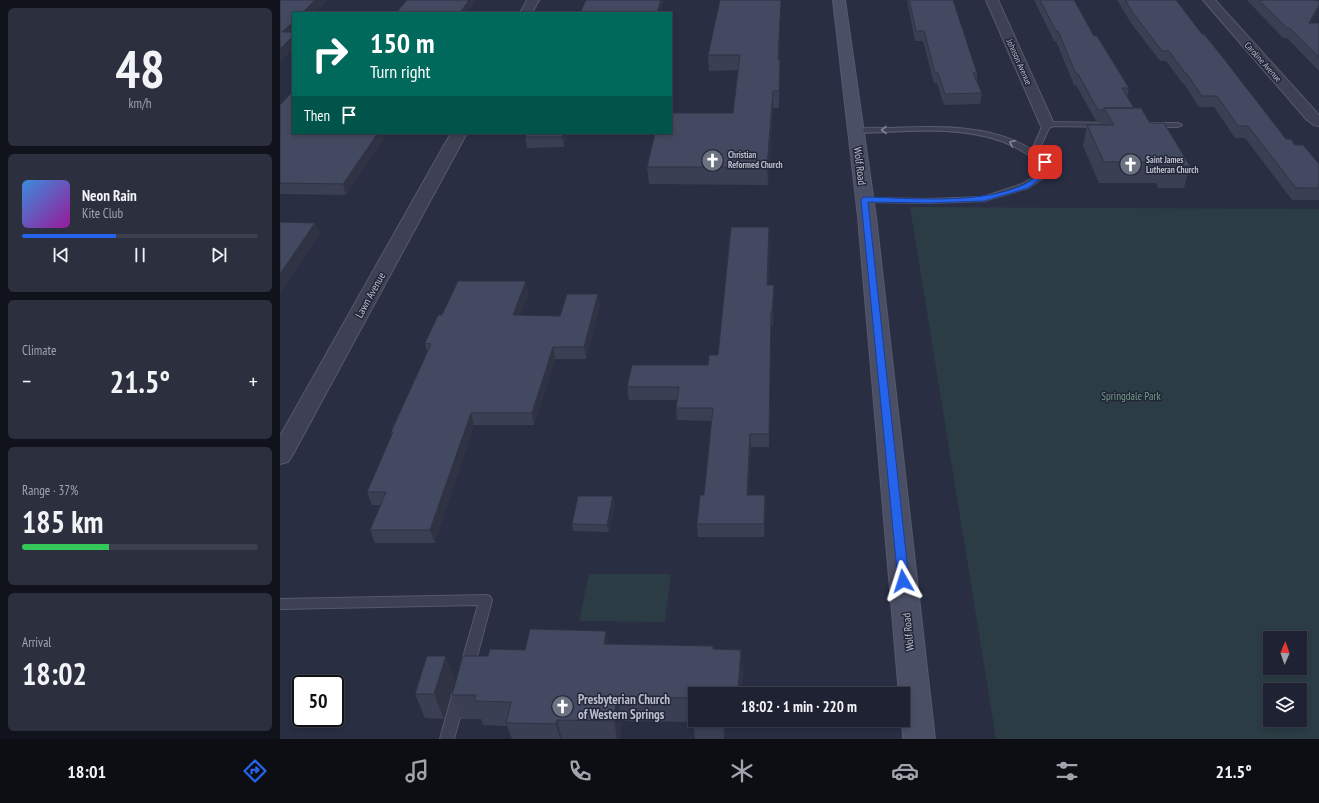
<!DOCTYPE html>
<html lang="en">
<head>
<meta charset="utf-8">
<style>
  body { margin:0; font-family:"PT Sans Narrow",sans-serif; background:#2c2f3e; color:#f1f3f6; height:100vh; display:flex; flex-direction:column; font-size:15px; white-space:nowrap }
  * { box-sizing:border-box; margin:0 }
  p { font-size:13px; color:#a1a4ac }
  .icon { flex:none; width:22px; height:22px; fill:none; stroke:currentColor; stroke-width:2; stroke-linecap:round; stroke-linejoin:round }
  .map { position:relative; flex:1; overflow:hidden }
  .panel { display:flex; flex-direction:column; gap:8px; padding:8px; background:#11131c; width:280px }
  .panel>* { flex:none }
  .banner { position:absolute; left:12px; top:12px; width:380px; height:122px; border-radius:0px; box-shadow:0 2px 6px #0003,0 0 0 1px #3c3f4d; background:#00695c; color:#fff; overflow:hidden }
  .needle { width:26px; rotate:2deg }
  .buttons { position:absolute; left:983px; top:631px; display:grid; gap:8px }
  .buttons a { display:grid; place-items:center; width:44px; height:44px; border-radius:0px; background:#1f2232; box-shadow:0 2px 6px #0003,0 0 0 1px #3c3f4d; font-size:20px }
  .speed { position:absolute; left:12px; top:675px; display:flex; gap:8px; font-size:20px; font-weight:700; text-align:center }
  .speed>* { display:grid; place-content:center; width:52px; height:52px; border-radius:50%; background:#1f2232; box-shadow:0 2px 6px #0003,0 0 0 1px #3c3f4d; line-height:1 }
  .speed .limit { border:2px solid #111; border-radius:6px; background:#fff; color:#111 }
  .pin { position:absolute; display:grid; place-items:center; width:34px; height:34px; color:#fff; margin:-17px; border-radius:8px; box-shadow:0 2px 6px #0006 }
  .me { position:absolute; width:44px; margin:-22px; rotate:354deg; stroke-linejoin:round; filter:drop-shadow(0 0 3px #0008) }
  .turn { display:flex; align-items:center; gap:14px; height:84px; padding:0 12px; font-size:18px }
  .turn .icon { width:52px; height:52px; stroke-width:2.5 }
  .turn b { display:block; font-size:28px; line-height:34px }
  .then { display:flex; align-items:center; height:38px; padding:0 12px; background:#0003; gap:8px; font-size:15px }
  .big { font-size:30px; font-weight:600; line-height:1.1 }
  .panel .card { flex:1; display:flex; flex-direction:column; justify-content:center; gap:6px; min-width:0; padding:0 14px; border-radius:6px; background:#2c2f3e }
  .panel .dial { align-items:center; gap:0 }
  .dial b { font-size:52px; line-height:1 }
  .song { display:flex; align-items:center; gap:12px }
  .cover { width:48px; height:48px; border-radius:6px; background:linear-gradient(135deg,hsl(210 70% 55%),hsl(300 70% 35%)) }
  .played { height:4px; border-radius:2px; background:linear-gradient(90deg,#2563eb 40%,#3c3f4d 40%) }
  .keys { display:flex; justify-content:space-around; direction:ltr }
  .heat { display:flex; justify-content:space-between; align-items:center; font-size:22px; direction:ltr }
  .charge { height:6px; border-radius:3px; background:linear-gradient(90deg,#34c759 37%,#3c3f4d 0) }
  .trip { position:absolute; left:408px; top:687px; width:222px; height:40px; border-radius:0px; background:#1f2232; box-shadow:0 2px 6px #0003,0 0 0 1px #3c3f4d; font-weight:600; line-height:40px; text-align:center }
  .tab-bar { display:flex; height:64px; justify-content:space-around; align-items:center; background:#0c0e14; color:#a1a4ac }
  .tab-bar .icon { width:28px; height:28px }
  .tab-bar .current { color:#2563eb }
  .tab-bar b { font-size:18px; color:#f1f3f6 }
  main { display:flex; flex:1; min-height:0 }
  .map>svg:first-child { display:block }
  .green { fill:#2b3c44; fill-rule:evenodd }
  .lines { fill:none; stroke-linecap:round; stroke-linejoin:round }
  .lane-casing { stroke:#56596a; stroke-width:2 }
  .street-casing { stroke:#56596a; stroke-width:2 }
  .secondary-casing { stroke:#56596a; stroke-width:2 }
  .lane { fill:#3d4153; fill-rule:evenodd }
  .street { fill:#3d4153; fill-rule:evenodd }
  .secondary { fill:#4b4f66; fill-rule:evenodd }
  .wall { fill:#3a3f53 }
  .shaded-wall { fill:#2f3343 }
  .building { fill:#434960; stroke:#2f3343 }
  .oneway { stroke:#828596 }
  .route { fill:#2563eb; stroke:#184099 }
  .labels { text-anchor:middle; stroke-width:3; stroke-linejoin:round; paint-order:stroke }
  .far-street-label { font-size:9px; fill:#bbbdcc; stroke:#222638 }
  .far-poi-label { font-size:9px; font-weight:bold; fill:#bbbdcc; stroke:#222638; text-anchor:start }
  .street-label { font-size:11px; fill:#bbbdcc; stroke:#222638 }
  .park-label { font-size:11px; fill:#739c86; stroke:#222638 }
  .near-poi-label { font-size:13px; font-weight:bold; fill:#bbbdcc; stroke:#222638; text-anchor:start }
</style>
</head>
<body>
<main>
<section class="panel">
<div class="card dial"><b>48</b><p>km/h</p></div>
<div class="card">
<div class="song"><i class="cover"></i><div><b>Neon Rain</b><p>Kite Club</p></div></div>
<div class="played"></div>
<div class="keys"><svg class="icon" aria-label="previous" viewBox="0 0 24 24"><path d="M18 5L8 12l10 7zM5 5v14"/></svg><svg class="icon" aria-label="pause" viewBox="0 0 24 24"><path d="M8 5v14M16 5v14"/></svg><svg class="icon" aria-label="next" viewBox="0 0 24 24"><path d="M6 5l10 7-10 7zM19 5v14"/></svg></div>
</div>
<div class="card"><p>Climate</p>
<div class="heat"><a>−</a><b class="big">21.5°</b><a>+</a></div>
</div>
<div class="card"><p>Range · 37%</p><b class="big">185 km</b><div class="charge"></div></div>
<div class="card"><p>Arrival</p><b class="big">18:02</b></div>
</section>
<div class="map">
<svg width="1039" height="739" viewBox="0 0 1039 739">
  <rect width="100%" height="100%" fill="#292e43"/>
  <path class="green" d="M630 207 1039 209V739H716ZM990 638H1020V668H990ZM990 690H1020V720H990Z
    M309 574H391L385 622 299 621Z"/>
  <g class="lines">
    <defs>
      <path id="lane" d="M764 122 833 123 837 125 833 127 770 126 757 154 769 162 767 176 748 188 704 201 648 203 585 202 581 200 585 198 648 199 703 197 742 184 760 173 761 163C748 154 735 146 721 141 676 125 623 132 576 133H573V129C585 127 598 128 610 128 655 126 713 124 752 150Z
        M870 123H898L902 125 898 127H870Z
        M206 595 210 596 212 600 194 668 192 672 187 674 182 672 180 668 198 605 0 609V599Z
        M179 689 184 691 186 695 174 739H160L172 695 174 691Z"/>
      <path id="street" d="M247 0H259L252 13H240Z
        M706 0H718L774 124 772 127 767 128 762 127 760 124Z
        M923 0H935L1039 115V126L1034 125 1027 120Z
        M171 133H187L12 456 8 462 0 464V436Z"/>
      <path id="secondary" d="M553 0H565L596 217 655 739H623L622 720H623V694H619L578 217Z"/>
    </defs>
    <use href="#lane" class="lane-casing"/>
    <use href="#street" class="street-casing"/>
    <use href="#secondary" class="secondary-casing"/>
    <use href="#lane" class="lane"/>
    <use href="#street" class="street"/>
    <use href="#secondary" class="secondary"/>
  </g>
  <path class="wall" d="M440 0H501L499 60H500V76L499 108H493L488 185 369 184 367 167 391 133 453 113 458 70 429 71 428 55Z
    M627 0H673L697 73V80L702 93 700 104 664 105 657 83H654L643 41H635Z
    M754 0H794L814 36 849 88 847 97 854 108 870 123 910 166 904 188H878L876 183H819L803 146 807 125H820L821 121H816L796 85H794L776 41H774Z
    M837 0H896L922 34 1006 139 1015 145 1039 164V200H1012L965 138H955L934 107H919L904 84H903L886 61H880L851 23Z
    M967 0H1034L1039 1V7L1038 11 1031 23H1039V71L1007 38H1003Z
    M0 105 108 133 66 195 0 194Z
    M288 133 284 147 247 148 245 137Z
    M490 238 488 285 494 298 493 325H491L489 447H471L468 495H485L486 508 484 537H418L417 524 424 495 431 421 397 420 396 408 397 400H349L347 387 428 365 438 355Z
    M249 293 240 315 280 316 320 306 306 359H275L254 425H194L155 543H95L90 530 101 505H92L87 492 112 435 111 432 147 352 145 343 162 315Z
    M335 503 329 532 293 531 292 524Z
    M329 644 433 649 461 650 463 674 461 694H415V720H445L444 739H415L413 722 342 721 340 739H232L227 726 203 725 201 719H181L172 695 208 656 245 650Z
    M175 680 164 719 145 718 135 694Z"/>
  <path class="shaded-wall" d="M35 0H48L35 13H22Z
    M189 0H197L188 13H180Z
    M381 0H384L380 13H377Z
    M501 0 498 76V60Z
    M1039 5 1038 11 1026 33 1029 23Z
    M13 22V35L2 32Z
    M13 36V50L0 63V49Z
    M500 60V76L499 108V91Z
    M493 91V108L488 185 487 167Z
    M98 133H108L66 195 63 184Z
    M283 133H288L284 147 282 137Z
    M35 223 40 235 0 294V274Z
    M489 227 490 238 487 298V285Z
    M246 281 249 293 236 327 233 315Z
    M494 285V298L493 325 492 312Z
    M318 294 320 306 306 359 304 347Z
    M491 312V325L489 447V434Z
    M273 347 275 359 254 425 252 413Z
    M191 413 194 425 155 543 150 530Z
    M470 434 471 447 468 508 467 495Z
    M485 495 486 508 484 537V524Z
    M333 496 335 503 329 532 327 525Z
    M326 631 331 656 324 644Z
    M461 650 463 674 461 694H458Z
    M166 656 175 680 164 719 154 694Z
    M337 697 342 721 340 739H337L334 721Z
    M277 720 282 739H280L276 724Z
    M443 720H445L444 739Z"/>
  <path class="building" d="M0 0H35L22 13H13V22L2 32H13V36L0 49Z
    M127 0H189L180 13H116Z
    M306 0H381L377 13H300Z
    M440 0H501L498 60H500L499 91H493L487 167H367L375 133H391V121L393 113H453L460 55H428Z
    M629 0H673L697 73H693L702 93 665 94 658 73H655L644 31H636Z
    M760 0H794L814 36H817L849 88H842L854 108H824V110H818L798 74H796L778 31H776Z
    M845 0H896L922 34H924L944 59 1006 139H1011L1015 145H1023L1039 164V188H1016L968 126H958L937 96H922L907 74H906L889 51H882L853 13Z
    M979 0H1034L1039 1V5L1029 23H1039V57L1010 28H1007Z
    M13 91V133H98L63 184 0 183V105Z
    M824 108H861L870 123H884L910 166H883L881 162H824L807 125H834Z
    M247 133H283L282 137H245Z
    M0 222 35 223 0 274Z
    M451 227H489L487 285H494L492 312H491L489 434H470L467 495H485L484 524H417L420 495H424L433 408H396L399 387H347L352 365H428L429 355H438Z
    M178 281H246L233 315 280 316 287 294H318L304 347H273L252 413H191L150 530H90L106 492H87L113 432H111L151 344 145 343 158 315H162Z
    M298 496H333L327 525 292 524Z
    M250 629 326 631 324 644 433 646V649L461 650 458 691 443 692V694H415V715H412L414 698 337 697 334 721 277 720 276 724 226 723 231 702 194 701 196 695H172L183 656H208L210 649 245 650Z
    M147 656H166L154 694H135Z"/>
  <defs><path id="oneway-chevron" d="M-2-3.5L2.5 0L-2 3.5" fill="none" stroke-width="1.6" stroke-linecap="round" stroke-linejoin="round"/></defs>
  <g class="oneway">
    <use href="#oneway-chevron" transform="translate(604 130) rotate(179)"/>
    <use href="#oneway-chevron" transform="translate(732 143) rotate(-156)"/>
  </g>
  <path class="route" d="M762 160 768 162 766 175 748 188 704 201 648 203 588 202 629 581 627 584 623 586 619 584 618 581 581 200 584 197C632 198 699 205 743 185 749 182 755 177 760 173Z"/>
  <defs>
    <symbol id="church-disc" viewBox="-11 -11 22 22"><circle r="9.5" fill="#6b7280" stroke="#222638"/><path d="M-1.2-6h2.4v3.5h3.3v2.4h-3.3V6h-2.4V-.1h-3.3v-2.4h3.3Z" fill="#fff"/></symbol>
  </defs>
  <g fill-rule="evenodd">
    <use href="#church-disc" x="420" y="148" width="25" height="25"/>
    <use href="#church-disc" x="838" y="152" width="25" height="25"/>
    <use href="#church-disc" x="270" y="694" width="25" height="25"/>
  </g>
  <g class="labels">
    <g class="far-street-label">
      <text transform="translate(739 62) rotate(66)" y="3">Johnson Avenue</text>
      <text transform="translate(983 62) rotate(48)" y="3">Caroline Avenue</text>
    </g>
    <g class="far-poi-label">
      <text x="448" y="158">Christian<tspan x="448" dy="10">Reformed Church</tspan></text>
      <text x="866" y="163">Saint James<tspan x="866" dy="10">Lutheran Church</tspan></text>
    </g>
    <g class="street-label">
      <text transform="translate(580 166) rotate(83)" y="4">Wolf Road</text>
      <text transform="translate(90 295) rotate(-61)" y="4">Lawn Avenue</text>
      <text transform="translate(628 632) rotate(-96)" y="4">Wolf Road</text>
    </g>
    <g class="park-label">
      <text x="851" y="400">Springdale Park</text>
    </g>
    <g class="near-poi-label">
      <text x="298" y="704">Presbyterian Church<tspan x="298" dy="15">of Western Springs</tspan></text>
    </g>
  </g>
</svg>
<div class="buttons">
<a><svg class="needle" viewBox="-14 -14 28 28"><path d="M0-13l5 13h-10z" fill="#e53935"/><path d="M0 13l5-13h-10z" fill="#a1a4ac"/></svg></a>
<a><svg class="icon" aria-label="layers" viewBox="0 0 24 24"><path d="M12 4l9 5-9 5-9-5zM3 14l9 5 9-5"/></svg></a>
</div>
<div class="speed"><div class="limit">50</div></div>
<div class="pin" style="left:765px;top:162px;background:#d93025"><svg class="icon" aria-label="arrive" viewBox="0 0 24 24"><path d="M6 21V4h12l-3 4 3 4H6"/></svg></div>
<svg class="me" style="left:623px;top:581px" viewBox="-20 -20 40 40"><path d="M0-17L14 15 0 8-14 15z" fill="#2563eb" stroke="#fff" stroke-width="4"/></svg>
<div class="trip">18:02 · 1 min · 220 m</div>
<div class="banner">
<div class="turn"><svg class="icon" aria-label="right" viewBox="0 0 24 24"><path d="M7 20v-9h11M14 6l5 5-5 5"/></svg><div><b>150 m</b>Turn right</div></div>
<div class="then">Then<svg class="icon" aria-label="arrive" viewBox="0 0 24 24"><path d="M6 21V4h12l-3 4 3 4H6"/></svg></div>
</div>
</div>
</main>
<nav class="tab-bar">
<b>18:01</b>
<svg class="icon current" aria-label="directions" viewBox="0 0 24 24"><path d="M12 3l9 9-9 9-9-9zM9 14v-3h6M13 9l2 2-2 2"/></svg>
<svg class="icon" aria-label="music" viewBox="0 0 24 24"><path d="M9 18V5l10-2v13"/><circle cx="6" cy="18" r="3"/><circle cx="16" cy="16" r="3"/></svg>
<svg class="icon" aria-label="phone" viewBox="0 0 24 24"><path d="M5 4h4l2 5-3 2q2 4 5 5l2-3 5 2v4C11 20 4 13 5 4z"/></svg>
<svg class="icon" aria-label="climate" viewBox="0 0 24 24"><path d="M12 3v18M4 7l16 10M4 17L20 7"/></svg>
<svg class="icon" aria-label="car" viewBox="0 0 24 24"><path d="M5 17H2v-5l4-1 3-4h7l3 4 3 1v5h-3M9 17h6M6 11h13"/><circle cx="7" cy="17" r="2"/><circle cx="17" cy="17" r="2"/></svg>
<svg class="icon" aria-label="filters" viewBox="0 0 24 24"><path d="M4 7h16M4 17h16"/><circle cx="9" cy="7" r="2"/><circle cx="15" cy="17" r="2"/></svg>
<b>21.5°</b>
</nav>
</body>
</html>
